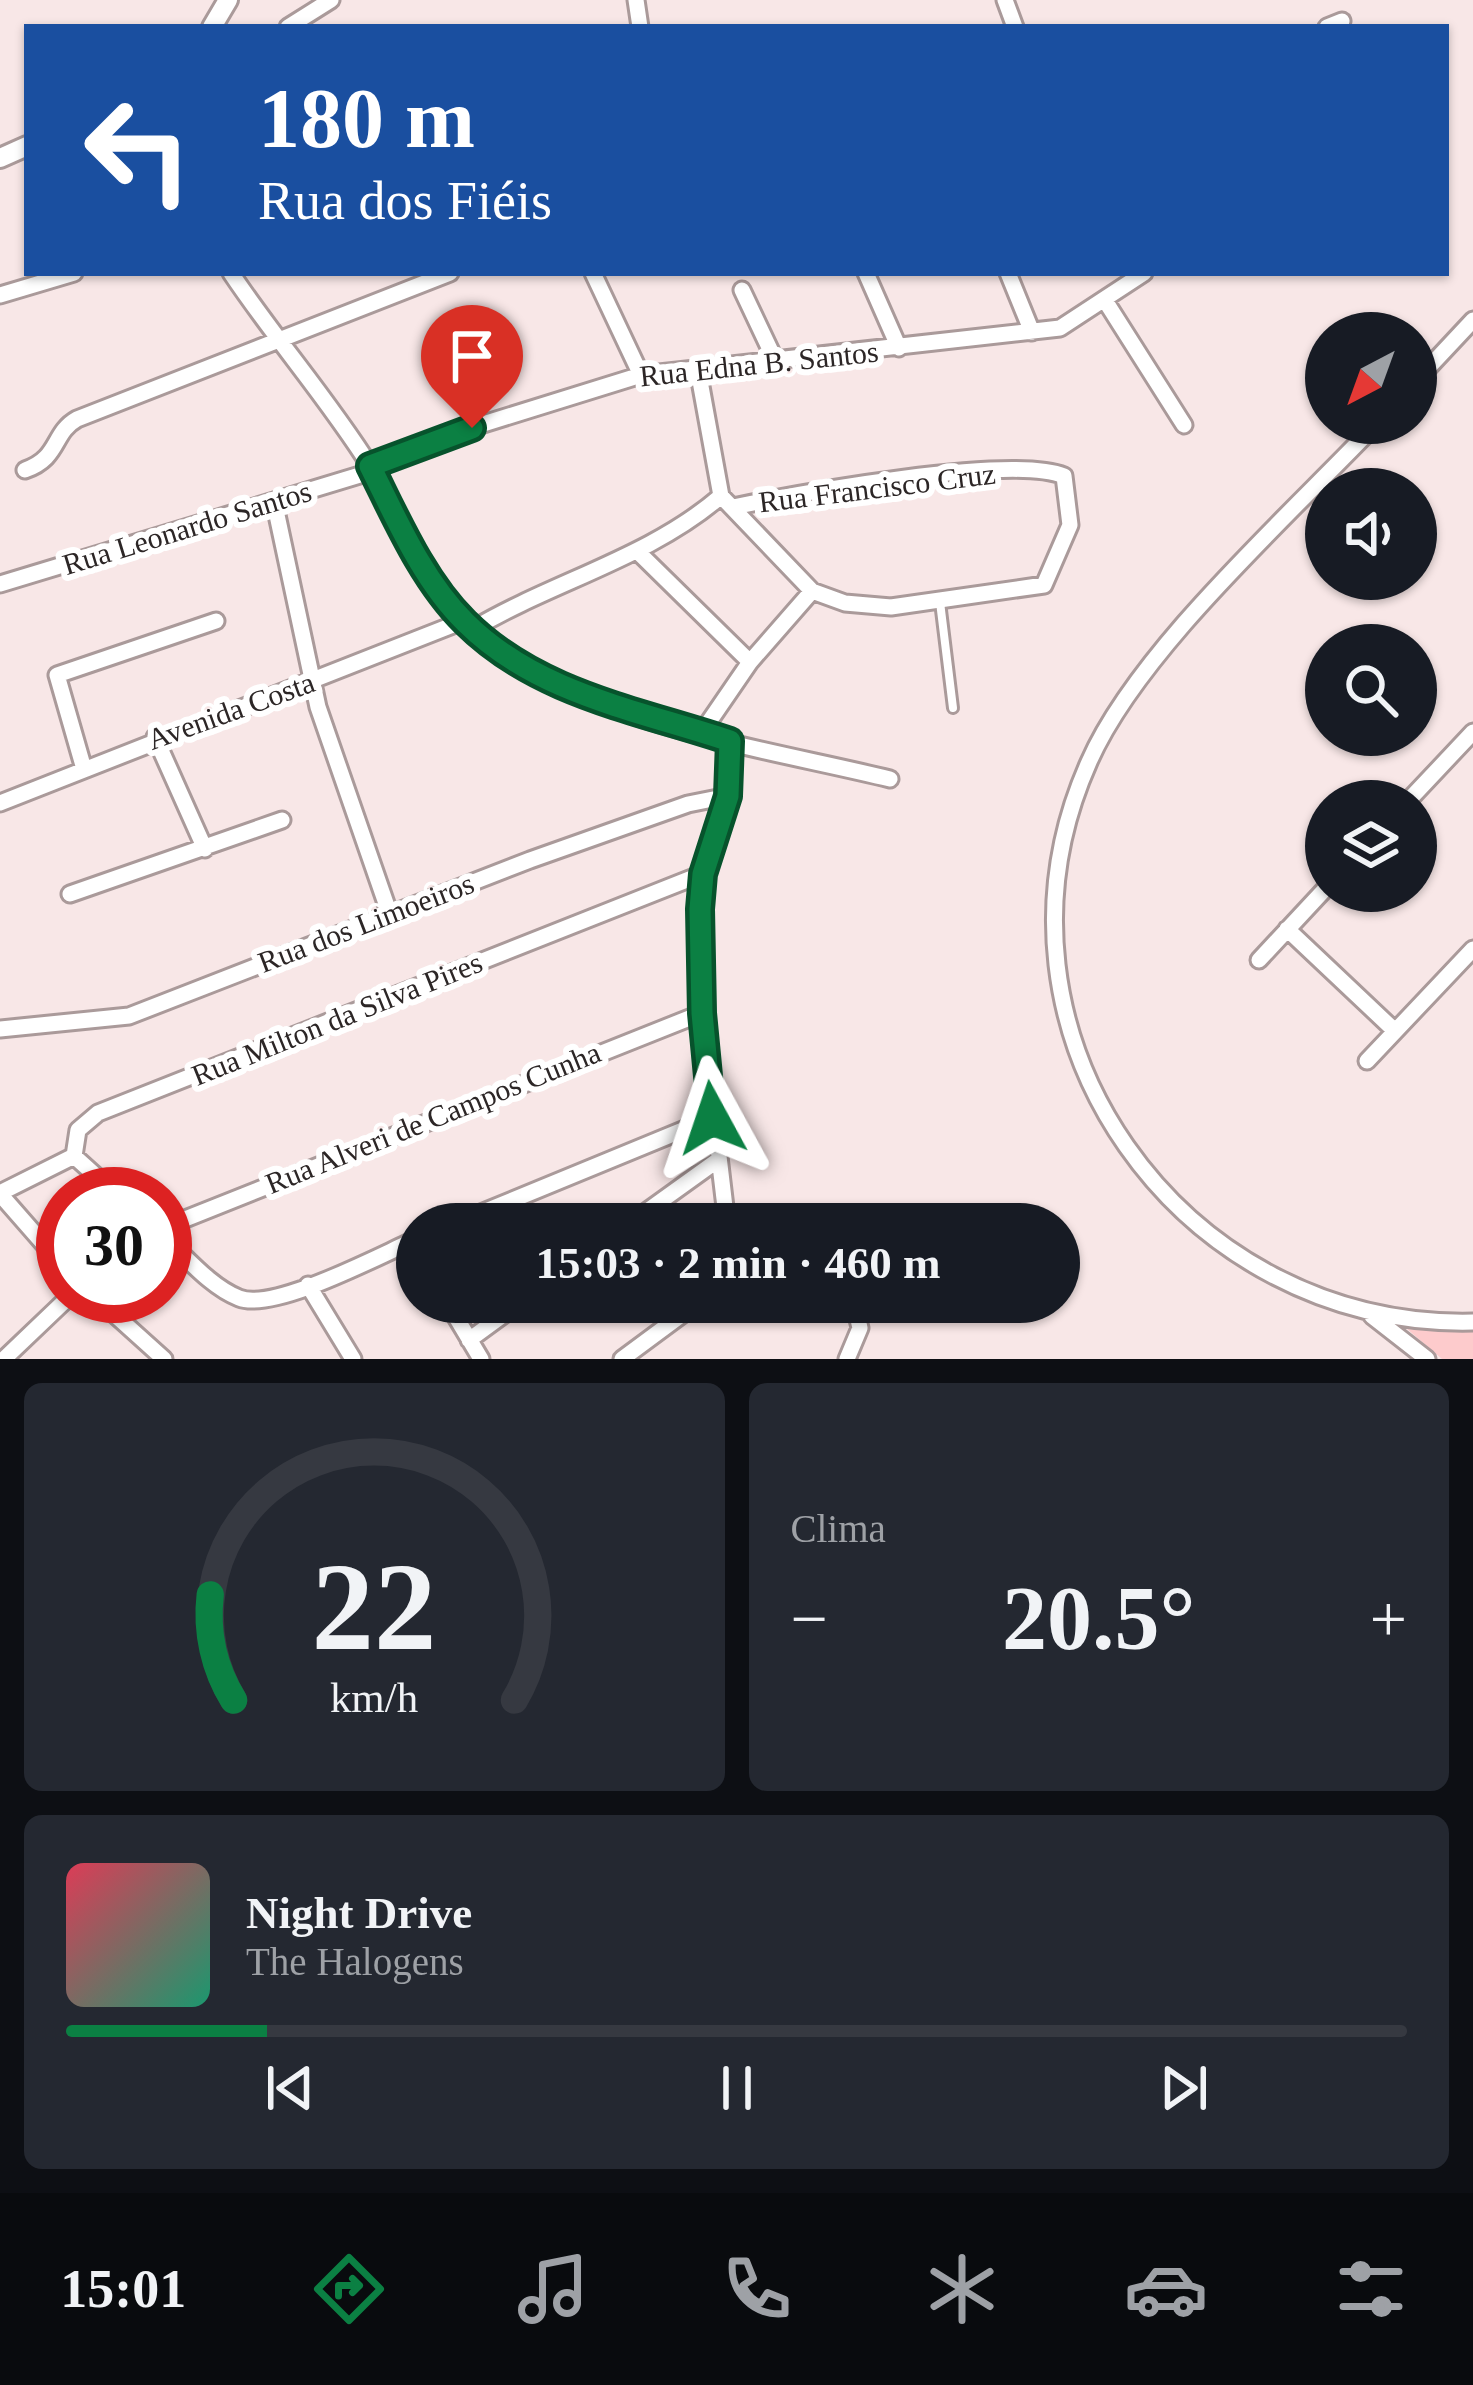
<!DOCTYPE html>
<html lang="pt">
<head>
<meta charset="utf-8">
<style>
  body { margin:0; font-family:"Times New Roman",serif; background:#242831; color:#f1f3f6; height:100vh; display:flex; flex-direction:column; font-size:45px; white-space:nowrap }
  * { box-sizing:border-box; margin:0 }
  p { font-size:39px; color:#9ea1a6 }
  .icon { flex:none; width:66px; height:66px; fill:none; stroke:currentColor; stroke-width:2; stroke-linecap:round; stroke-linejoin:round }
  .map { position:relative; height:1359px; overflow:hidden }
  .side { display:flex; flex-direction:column; gap:24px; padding:24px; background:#0d0f14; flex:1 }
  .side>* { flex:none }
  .hud { position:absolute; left:24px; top:24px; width:1425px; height:252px; border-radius:0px; box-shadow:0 3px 9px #0004; background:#1a4fa0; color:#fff; overflow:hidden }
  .needle { width:78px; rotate:221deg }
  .tools { position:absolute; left:1305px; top:312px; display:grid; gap:24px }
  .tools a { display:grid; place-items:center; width:132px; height:132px; border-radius:50%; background:#171b24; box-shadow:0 3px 9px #0004; font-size:60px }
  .speed { position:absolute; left:36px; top:1167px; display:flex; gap:24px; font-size:60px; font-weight:700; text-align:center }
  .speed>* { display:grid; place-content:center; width:156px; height:156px; border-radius:50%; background:#171b24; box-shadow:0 3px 9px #0004; line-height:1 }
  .speed .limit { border:18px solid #d22; background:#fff; color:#111 }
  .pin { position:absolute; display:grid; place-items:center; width:102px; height:102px; color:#fff; margin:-123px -51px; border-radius:50% 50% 50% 0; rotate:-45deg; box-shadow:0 0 12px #0007 }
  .pin .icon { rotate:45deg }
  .me { position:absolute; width:132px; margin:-66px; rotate:355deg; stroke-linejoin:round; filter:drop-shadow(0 0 9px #0008) }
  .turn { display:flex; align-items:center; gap:42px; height:252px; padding:0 36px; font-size:54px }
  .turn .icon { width:156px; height:156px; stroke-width:2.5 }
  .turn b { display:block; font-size:84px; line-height:102px }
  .big { font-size:90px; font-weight:700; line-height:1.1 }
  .side .tile { flex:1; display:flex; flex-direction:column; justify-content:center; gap:18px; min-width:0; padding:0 42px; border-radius:18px; background:#242831 }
  .side .dial { align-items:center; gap:0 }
  .dial svg { height:312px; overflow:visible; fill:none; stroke:#363941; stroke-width:7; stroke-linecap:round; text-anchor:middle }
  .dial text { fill:#f1f3f6; stroke:none }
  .song { display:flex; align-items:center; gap:36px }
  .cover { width:144px; height:144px; border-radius:18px; background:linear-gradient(135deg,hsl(350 70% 55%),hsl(160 70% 35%)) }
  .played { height:12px; border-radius:6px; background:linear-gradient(90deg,#0b8043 15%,#363941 15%) }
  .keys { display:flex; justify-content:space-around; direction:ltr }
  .heat { display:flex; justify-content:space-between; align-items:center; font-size:66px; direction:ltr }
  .side .tiles { flex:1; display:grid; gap:24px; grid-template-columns:1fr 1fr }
  .tile:last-child { grid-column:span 2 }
  .trip { position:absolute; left:396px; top:1203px; width:684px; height:120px; border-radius:60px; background:#171b24; box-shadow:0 3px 9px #0004; font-weight:700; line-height:120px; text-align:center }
  .tabs { display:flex; height:192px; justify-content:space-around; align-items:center; background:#090b0e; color:#9ea1a6 }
  .tabs .icon { width:84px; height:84px }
  .tabs .on { color:#0b8043 }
  .tabs b { font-size:54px; color:#f1f3f6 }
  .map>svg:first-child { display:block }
  .green { fill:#fdcbcc }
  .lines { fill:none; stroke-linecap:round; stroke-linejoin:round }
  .service-casing { stroke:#aa9a9a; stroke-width:14 }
  .minor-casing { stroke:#aa9a9a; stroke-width:21 }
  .tertiary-casing { stroke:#aa9a9a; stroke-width:24 }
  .service { stroke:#fff; stroke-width:8 }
  .minor { stroke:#fff; stroke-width:15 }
  .tertiary { stroke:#fff; stroke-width:18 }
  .route-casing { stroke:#07532c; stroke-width:30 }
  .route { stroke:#0b8043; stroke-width:21 }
  .labels { text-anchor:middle; stroke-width:12; stroke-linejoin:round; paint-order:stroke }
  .street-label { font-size:30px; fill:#2c2626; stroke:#fff }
</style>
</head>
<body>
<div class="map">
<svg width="1473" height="1359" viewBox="0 0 1473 1359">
  <rect width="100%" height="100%" fill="#f8e7e7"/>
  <path class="green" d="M1406 1328 1473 1329V1359H1442Z"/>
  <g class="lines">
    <defs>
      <path id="service" d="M940 602 953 708"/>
      <path id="minor" d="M636 0 640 27
        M1005 0 1015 27
        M288 27 331 0
        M1327 27 1342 21
        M231 273C275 339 328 399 370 466 403 517 420 579 465 622 568 722 755 746 890 779
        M593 273 641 375
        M866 273 899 348
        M1008 273 1032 332
        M742 290 776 362
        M0 295 74 273
        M1106 302 1184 425
        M698 370 721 496
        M1416 381 1473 320
        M1377 423C1290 515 1138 650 1089 762 968 1033 1182 1329 1473 1322
        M370 466 419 444 641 375 1060 328 1144 273
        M25 470C60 458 52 433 77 419L450 273
        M721 496 812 591 845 603 891 607 1044 585 1070 525 1064 476C1011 454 796 494 733 507
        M274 501 318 707 389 912
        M638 552 750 662
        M0 584 373 471
        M473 629C554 581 649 558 721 496
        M702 732 750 662 812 591
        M155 737 205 849
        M84 769 57 675 216 621
        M1408 801 1473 732
        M0 803 463 621
        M70 894 282 820
        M1287 929 1395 1031
        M1259 960 1326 888
        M0 1029 129 1016 530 860 688 804 728 796
        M1367 1061 1473 949
        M74 1156 78 1130 98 1113 702 874
        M74 1156 116 1194
        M0 1193 74 1156
        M0 1194 63 1266
        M454 1224 712 1118
        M629 1224 718 1160
        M727 1224 702 1013 700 909 702 874 728 796 730 741
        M165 1227 702 1013
        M165 1238C187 1258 211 1287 239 1298 274 1312 380 1255 417 1239
        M308 1285 353 1359
        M94 1296 164 1359
        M447 1302 481 1359
        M1372 1316 1427 1359
        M469 1340 521 1302
        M4 1359 70 1296
        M622 1359 699 1302
        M847 1359 860 1328 854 1302"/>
      <path id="tertiary" d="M212 27 228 0
        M0 158 27 146"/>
    </defs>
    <use href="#service" class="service-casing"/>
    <use href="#minor" class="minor-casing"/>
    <use href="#tertiary" class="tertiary-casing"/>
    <use href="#service" class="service"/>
    <use href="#minor" class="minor"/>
    <use href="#tertiary" class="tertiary"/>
  </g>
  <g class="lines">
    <defs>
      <path id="route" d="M472 428 370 466C396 518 423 581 465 622 537 694 638 710 730 741L728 796 703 874 700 909 702 1013 712 1118"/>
    </defs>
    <use href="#route" class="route-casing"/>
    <use href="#route" class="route"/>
  </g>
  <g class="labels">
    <g class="street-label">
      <text transform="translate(759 364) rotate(-6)" y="10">Rua Edna B. Santos</text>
      <text transform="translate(877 488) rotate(-7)" y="10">Rua Francisco Cruz</text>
      <text transform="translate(187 528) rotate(-17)" y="10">Rua Leonardo Santos</text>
      <text transform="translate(231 711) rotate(-20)" y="10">Avenida Costa</text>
      <text transform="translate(366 923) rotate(-21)" y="10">Rua dos Limoeiros</text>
      <text transform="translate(337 1019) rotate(-22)" y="10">Rua Milton da Silva Pires</text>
      <text transform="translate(433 1118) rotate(-22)" y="10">Rua Alveri de Campos Cunha</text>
    </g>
  </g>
</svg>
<div class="tools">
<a><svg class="needle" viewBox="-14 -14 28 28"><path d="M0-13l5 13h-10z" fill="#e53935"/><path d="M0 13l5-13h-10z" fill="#9ea1a6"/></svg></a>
<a><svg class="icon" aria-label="sound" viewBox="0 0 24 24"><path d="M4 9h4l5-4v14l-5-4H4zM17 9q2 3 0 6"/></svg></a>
<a><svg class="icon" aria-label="search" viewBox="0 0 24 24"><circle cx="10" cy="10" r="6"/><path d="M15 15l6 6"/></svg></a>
<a><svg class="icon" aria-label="layers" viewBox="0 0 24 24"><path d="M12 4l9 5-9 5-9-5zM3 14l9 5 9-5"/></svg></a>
</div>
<div class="speed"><div class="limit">30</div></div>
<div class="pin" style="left:472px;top:428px;background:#d93025"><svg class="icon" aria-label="arrive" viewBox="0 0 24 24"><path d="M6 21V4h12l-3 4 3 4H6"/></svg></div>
<svg class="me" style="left:712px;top:1118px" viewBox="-20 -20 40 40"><path d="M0-17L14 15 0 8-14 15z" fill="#0b8043" stroke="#fff" stroke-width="4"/></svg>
<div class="trip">15:03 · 2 min · 460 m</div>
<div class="hud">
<div class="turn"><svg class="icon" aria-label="left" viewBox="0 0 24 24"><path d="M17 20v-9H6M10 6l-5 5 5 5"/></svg><div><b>180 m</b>Rua dos Fiéis</div></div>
</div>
</div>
<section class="side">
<div class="tiles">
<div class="tile dial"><svg viewBox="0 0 100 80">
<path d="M14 69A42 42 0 1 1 86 69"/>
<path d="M14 69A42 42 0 0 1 8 42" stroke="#0b8043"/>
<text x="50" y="56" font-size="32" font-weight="700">22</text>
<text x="50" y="72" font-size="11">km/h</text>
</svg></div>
<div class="tile"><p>Clima</p>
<div class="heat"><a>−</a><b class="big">20.5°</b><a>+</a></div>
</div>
<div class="tile">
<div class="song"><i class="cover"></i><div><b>Night Drive</b><p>The Halogens</p></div></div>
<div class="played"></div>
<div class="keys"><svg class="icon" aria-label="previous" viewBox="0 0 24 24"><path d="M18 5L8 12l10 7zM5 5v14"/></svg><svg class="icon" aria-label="pause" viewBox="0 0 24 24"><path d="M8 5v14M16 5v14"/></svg><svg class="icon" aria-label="next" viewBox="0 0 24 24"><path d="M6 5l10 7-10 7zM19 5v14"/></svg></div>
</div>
</div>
</section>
<nav class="tabs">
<b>15:01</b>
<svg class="icon on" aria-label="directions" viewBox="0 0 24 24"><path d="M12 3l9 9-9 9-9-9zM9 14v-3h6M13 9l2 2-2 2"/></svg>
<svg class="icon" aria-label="music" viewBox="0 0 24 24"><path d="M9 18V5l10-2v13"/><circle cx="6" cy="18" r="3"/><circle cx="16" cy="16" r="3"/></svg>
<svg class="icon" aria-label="phone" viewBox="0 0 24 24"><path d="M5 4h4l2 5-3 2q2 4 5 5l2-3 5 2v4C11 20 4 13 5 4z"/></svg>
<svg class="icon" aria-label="climate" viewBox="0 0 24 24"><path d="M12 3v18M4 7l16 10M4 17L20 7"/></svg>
<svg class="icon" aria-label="car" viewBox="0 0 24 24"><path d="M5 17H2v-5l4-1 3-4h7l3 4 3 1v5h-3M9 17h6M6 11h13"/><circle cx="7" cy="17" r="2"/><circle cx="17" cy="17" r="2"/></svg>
<svg class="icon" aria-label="filters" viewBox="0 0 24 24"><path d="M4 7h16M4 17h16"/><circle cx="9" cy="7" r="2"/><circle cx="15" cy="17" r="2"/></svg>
</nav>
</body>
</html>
